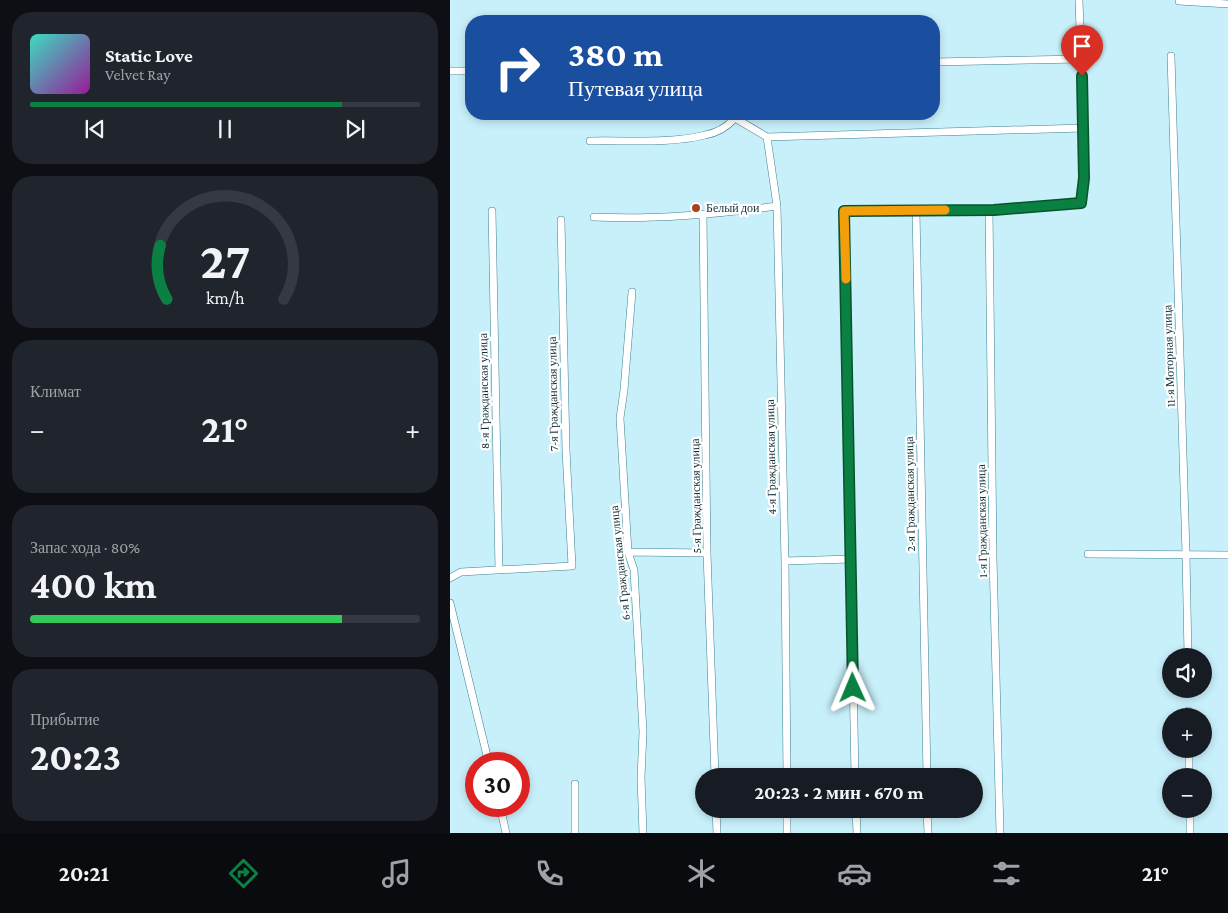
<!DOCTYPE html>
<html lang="ru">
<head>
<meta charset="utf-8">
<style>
  body { margin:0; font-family:"Crimson Pro",serif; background:#20242c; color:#f1f3f6; height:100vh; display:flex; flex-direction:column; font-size:19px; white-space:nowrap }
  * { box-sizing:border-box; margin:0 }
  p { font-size:16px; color:#9ea1a6 }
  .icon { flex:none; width:28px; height:28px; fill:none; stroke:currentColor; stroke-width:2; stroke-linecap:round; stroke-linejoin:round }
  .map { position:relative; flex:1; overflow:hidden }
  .panel { display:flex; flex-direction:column; gap:12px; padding:12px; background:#0d0f14; width:450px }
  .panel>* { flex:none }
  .guide { position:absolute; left:15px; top:15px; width:475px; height:105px; border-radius:20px; box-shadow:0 2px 8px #0003; background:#1a4fa0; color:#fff; overflow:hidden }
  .controls { position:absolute; left:712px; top:648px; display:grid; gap:10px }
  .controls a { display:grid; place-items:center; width:50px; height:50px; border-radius:50%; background:#171b24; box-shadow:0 2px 8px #0003; font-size:25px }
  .speed { position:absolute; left:15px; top:752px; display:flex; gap:10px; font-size:25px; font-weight:700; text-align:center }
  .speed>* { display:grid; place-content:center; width:65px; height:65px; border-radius:50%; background:#171b24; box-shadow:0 2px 8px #0003; line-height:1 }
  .speed .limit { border:8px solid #d22; background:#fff; color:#111 }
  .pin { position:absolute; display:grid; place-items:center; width:42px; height:42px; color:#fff; margin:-51px -21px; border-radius:50% 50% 50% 0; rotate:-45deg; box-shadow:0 0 5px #0007 }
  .pin .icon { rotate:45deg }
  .me { position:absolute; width:55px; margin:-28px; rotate:359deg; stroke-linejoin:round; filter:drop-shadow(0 0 4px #0008) }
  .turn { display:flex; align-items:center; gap:18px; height:105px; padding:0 20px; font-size:22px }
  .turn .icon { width:65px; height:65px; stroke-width:2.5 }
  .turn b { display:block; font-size:35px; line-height:42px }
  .big { font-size:38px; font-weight:700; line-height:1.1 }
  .panel .card { flex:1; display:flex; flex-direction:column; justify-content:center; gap:8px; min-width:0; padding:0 18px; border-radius:20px; background:#20242c }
  .panel .dial { align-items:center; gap:0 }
  .dial svg { height:130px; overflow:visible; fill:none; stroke:#363941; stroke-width:7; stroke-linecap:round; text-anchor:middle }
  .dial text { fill:#f1f3f6; stroke:none }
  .song { display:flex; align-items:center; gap:15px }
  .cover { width:60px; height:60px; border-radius:8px; background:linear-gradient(135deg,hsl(170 70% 55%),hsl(300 70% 35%)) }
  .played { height:5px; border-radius:2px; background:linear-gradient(90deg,#0b8043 80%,#363941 80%) }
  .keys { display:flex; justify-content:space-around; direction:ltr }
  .heat { display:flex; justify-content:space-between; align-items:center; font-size:28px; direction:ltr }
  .charge { height:8px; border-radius:4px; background:linear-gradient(90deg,#34c759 80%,#363941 0) }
  .trip { position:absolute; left:245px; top:768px; width:288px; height:50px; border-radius:25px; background:#171b24; box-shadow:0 2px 8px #0003; font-weight:700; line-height:50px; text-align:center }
  .tab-bar { display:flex; height:80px; justify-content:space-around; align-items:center; background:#090b0e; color:#9ea1a6 }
  .tab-bar .icon { width:35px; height:35px }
  .tab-bar .active { color:#0b8043 }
  .tab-bar b { font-size:22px; color:#f1f3f6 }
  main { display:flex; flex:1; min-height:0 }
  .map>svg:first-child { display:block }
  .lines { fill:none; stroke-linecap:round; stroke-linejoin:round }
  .street-casing { stroke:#3d8092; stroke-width:8 }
  .street { stroke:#fff; stroke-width:7 }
  .route-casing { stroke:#07532c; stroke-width:12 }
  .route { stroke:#0b8043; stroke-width:9 }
  .slow { stroke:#f59e0b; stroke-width:9 }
  .poi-dot { fill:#aa4222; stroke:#fff; stroke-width:2 }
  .labels { text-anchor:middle; stroke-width:4.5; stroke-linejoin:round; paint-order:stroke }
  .poi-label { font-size:12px; fill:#133037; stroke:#fff; text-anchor:start }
  .street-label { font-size:12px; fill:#133037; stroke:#fff }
</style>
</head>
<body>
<main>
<section class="panel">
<div class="card">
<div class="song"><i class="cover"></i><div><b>Static Love</b><p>Velvet Ray</p></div></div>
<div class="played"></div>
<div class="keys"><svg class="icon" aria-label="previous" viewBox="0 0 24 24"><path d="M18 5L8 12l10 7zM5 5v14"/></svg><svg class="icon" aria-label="pause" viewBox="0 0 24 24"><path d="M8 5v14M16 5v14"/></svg><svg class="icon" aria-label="next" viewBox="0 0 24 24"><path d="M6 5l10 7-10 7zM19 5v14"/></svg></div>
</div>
<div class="card dial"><svg viewBox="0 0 100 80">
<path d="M14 69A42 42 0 1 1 86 69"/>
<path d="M14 69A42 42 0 0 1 10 36" stroke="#0b8043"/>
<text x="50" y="56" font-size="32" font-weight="700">27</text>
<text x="50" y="72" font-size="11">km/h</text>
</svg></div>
<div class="card"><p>Климат</p>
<div class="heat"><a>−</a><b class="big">21°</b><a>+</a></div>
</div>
<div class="card"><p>Запас хода · 80%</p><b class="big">400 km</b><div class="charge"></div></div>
<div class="card"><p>Прибытие</p><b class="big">20:23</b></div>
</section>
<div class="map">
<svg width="778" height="833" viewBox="0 0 778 833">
  <rect width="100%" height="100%" fill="#c8f0fb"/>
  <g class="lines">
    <defs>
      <path id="street" d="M729 1 778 4
        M721 56 736 554 738 656
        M484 62 631 59
        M0 71H21
        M284 114 285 118 317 137
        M317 137 327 206 335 561 337 776
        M317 137 633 128
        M140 141C176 140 220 144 255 135 267 133 277 127 285 118
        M539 209 543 557 550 833
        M42 211 49 570
        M466 211 477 776
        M253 215 257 553 265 776
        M144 217C205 220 266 214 327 206
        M182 292 174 390 170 418 178 552 184 570 193 732 191 778 193 833
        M178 552 257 553
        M638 554 778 555
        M335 561 401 559
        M0 578 11 572 122 566 116 450 111 220
        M0 603 39 764
        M738 711V716
        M739 749V776
        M405 776 394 211 544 209 631 203 635 178 629 0
        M50 806 56 833
        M266 809 267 833
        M337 809V833
        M406 809 407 833
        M477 809 478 833
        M740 809V833
        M125 833V784"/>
    </defs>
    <use href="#street" class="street-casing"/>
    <use href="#street" class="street"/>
  </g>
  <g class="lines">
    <defs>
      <path id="route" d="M403 688 394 211 544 210 631 203 634 178 632 76"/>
    </defs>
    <use href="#route" class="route-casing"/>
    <use href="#route" class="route"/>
    <path class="slow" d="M396 279 394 211 495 210"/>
  </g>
  <circle class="poi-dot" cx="246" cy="208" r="5"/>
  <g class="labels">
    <g class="poi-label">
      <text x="256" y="212">Белый дои</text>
    </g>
    <g class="street-label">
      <text transform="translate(719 356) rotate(-92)" y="4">11-я Моторная улица</text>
      <text transform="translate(34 391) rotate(-91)" y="4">8-я Гражданская улица</text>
      <text transform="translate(103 394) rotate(-91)" y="4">7-я Гражданская улица</text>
      <text transform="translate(321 457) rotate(-91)" y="4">4-я Гражданская улица</text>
      <text transform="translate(460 494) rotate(-91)" y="4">2-я Гражданская улица</text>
      <text transform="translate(246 496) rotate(-91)" y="4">5-я Гражданская улица</text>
      <text transform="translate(532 521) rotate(-91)" y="4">1-я Гражданская улица</text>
      <text transform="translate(170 563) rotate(-96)" y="4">6-я Гражданская улица</text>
    </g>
  </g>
</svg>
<div class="controls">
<a><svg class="icon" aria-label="sound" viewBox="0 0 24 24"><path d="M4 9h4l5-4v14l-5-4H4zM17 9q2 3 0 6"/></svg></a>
<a>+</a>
<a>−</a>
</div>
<div class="speed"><div class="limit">30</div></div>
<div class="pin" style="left:632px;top:76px;background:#d93025"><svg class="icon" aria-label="arrive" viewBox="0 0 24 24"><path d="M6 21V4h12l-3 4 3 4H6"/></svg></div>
<svg class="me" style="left:403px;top:688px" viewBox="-20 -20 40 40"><path d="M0-17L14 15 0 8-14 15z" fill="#0b8043" stroke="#fff" stroke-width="4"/></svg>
<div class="trip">20:23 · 2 мин · 670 m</div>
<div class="guide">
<div class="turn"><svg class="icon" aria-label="right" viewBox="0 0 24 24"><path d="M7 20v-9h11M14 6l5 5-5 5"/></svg><div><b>380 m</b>Путевая улица</div></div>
</div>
</div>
</main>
<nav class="tab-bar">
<b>20:21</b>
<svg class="icon active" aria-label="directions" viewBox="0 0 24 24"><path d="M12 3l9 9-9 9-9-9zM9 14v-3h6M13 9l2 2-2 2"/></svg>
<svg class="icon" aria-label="music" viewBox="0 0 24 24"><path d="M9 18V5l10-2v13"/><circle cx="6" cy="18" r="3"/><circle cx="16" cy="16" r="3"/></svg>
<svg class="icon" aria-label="phone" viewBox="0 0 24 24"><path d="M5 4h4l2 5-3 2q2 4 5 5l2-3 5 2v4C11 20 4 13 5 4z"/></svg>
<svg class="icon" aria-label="climate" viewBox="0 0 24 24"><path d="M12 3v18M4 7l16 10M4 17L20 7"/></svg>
<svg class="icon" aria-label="car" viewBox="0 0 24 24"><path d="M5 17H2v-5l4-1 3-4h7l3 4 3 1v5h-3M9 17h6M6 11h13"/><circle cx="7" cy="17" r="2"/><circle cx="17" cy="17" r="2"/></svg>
<svg class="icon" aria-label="filters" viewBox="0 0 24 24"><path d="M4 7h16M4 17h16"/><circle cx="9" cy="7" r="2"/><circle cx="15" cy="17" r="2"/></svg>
<b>21°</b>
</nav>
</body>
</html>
